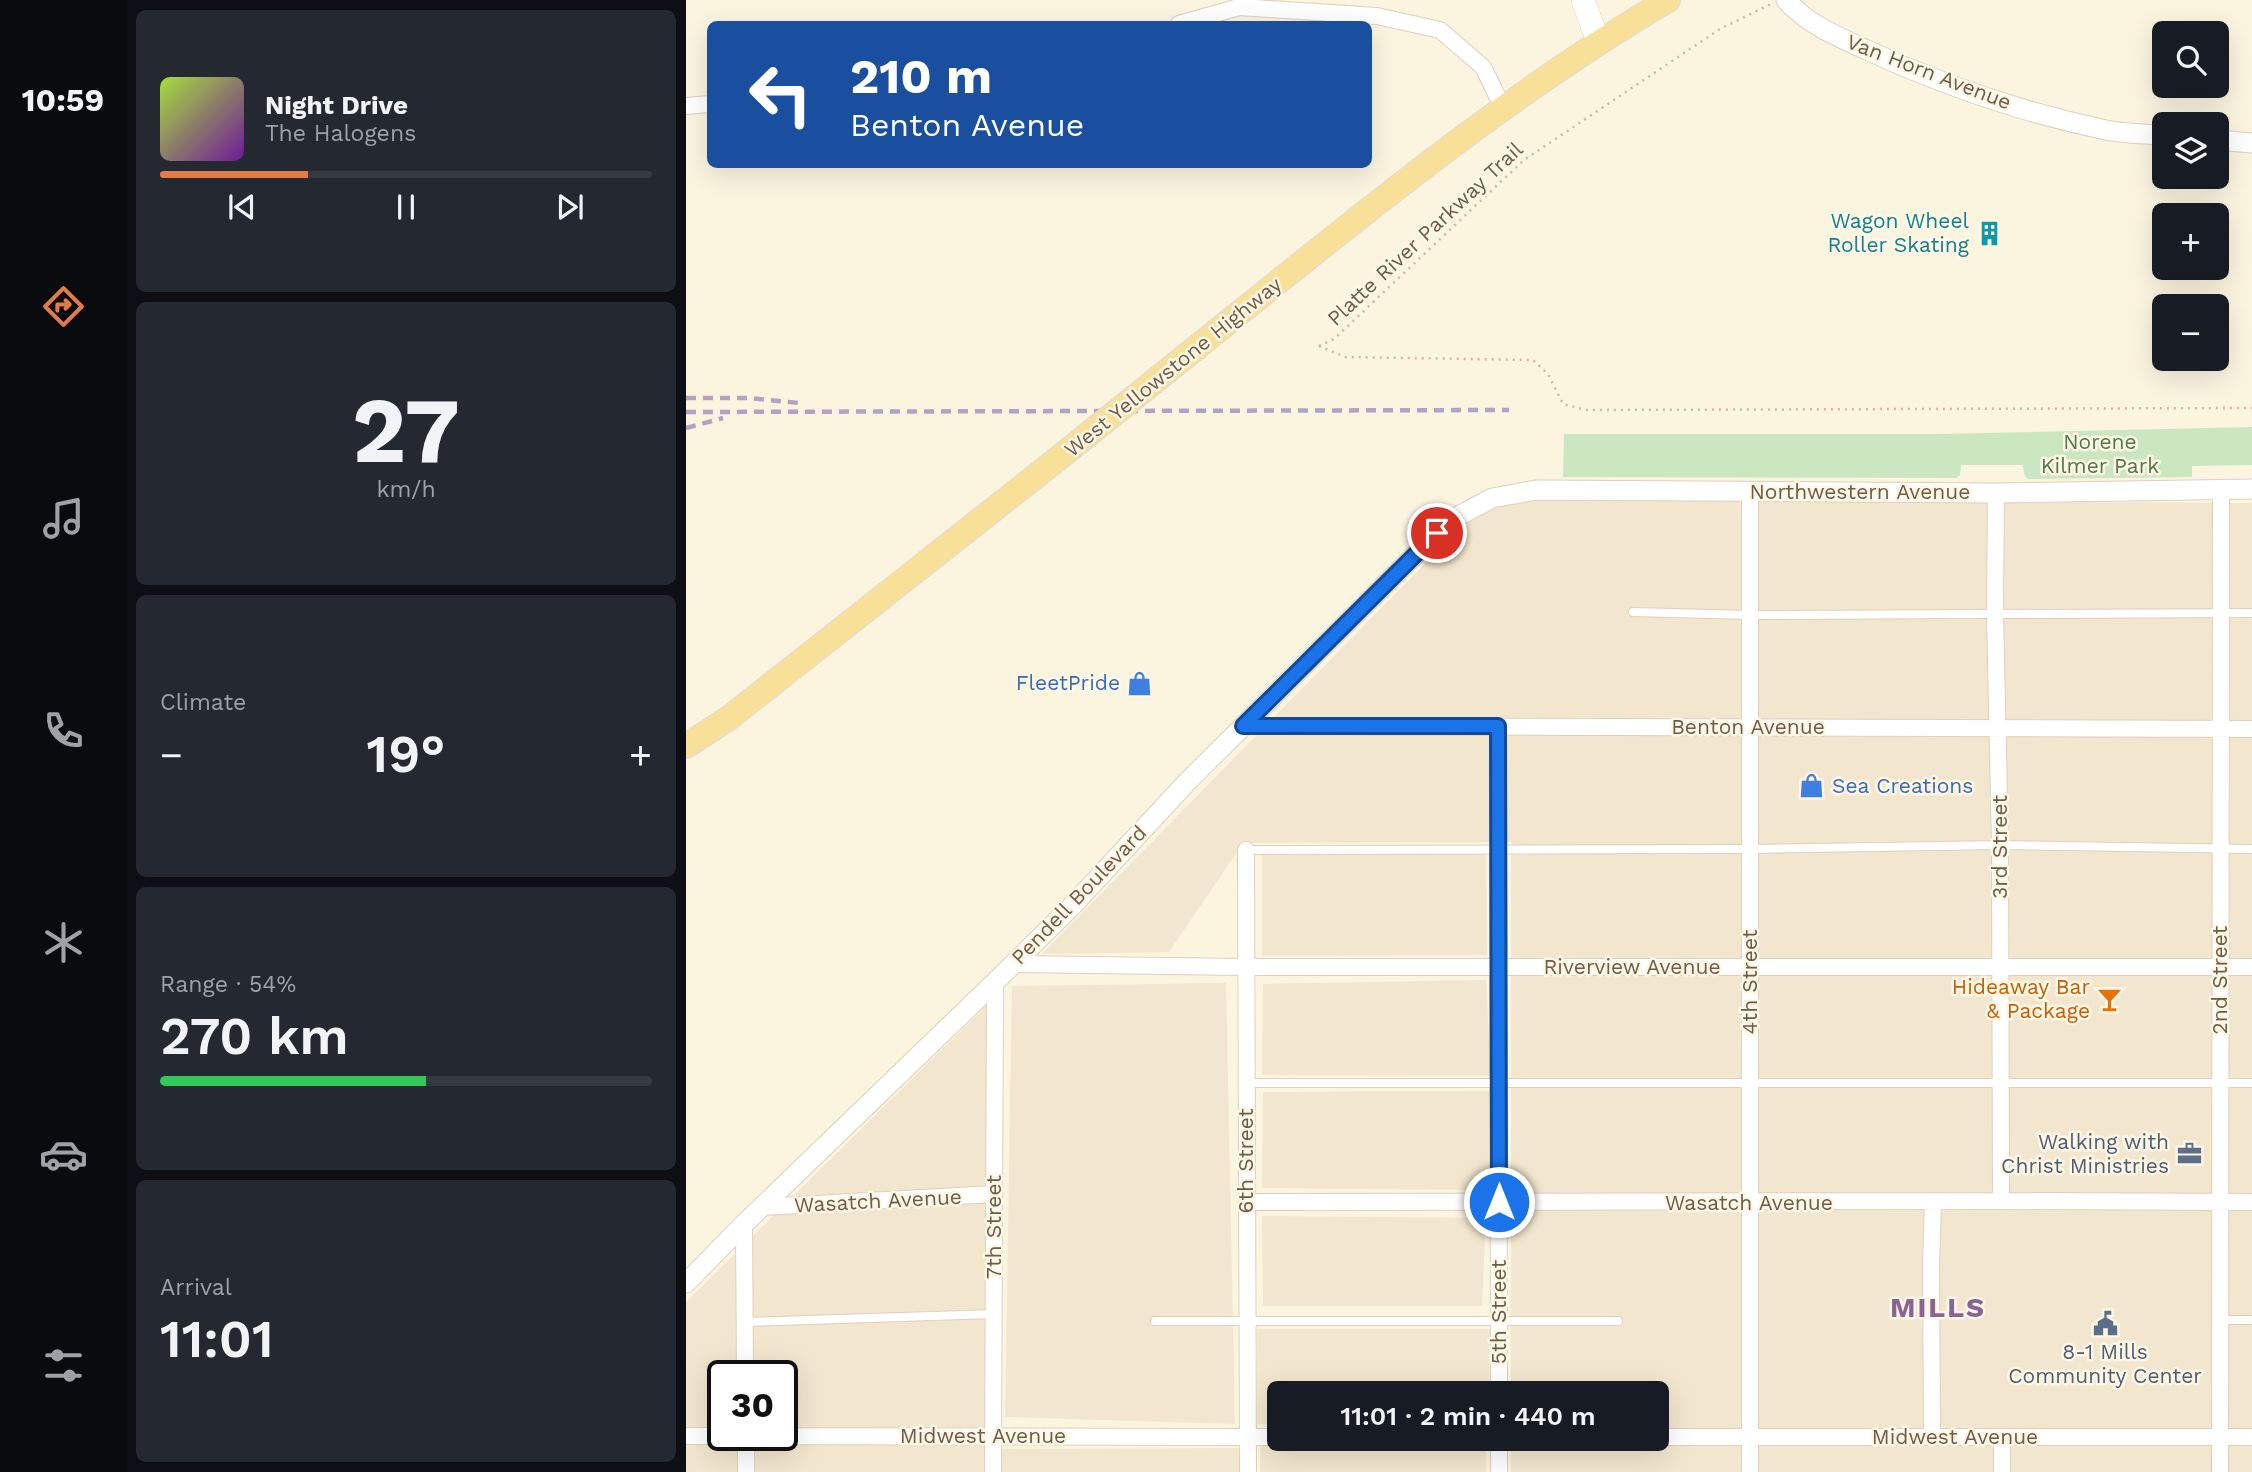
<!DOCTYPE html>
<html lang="en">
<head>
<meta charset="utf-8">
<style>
  body { margin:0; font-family:"Work Sans",sans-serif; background:#242831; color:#f1f3f6; height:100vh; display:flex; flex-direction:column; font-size:26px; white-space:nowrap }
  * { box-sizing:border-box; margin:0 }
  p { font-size:23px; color:#9ea1a6 }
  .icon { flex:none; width:38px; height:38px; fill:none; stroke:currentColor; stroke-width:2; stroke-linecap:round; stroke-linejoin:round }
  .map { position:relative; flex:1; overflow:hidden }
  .panel { display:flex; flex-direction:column; gap:10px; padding:10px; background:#0d0f14; width:560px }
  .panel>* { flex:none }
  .guide { position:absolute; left:21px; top:21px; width:665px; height:147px; border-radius:10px; box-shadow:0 7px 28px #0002; background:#1a4fa0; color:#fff; overflow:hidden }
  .tools { position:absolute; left:1466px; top:21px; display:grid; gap:14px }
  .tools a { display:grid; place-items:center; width:77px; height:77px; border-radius:10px; background:#171b24; box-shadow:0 7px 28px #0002; font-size:35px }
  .speed { position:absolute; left:21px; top:1360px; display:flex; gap:14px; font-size:35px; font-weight:700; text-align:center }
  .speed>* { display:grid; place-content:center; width:91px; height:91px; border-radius:50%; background:#171b24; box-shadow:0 7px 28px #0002; line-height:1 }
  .speed .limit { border:4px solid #111; border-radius:10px; background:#fff; color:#111 }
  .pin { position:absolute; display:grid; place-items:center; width:60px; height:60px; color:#fff; margin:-30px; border:4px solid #fff; border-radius:50%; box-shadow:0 2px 7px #0007 }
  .me { position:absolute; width:77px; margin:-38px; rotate:0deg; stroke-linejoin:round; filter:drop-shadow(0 0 5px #0008) }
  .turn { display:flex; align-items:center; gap:24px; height:147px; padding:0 28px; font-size:32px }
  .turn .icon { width:91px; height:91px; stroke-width:2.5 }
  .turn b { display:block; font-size:49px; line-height:60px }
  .big { font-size:52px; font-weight:600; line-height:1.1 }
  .panel .widget { flex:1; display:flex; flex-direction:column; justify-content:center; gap:10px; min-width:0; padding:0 24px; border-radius:10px; background:#242831 }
  .panel .dial { align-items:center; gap:0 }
  .dial b { font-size:91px; line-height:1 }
  .song { display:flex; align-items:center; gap:21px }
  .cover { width:84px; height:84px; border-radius:10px; background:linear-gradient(135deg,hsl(80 70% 55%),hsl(280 70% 35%)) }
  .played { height:7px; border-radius:4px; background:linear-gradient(90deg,#e27c47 30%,#363941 30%) }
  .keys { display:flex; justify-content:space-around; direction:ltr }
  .heat { display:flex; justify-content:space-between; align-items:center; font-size:38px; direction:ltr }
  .charge { height:10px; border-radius:5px; background:linear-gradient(90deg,#34c759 54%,#363941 0) }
  .trip { position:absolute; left:581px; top:1381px; width:402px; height:70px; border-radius:10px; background:#171b24; box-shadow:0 7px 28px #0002; font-weight:600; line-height:70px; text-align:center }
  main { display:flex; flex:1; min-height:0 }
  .dock { display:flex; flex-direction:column; width:126px; justify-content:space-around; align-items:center; background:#090b0e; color:#9ea1a6 }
  .dock .icon { width:49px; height:49px }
  .dock .selected { color:#e27c47 }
  .dock b { font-size:32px; color:#f1f3f6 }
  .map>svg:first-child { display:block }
  .residential { fill:#f2e6ce; fill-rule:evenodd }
  .green { fill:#cbe7bf }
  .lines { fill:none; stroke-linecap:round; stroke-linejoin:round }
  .service-casing { stroke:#ded0bc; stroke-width:10 }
  .minor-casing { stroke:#ded0bc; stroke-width:18 }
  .tertiary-casing { stroke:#ded0bc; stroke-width:21 }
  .secondary-casing { stroke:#e3d2ba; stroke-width:24 }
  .primary-casing { stroke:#e0dbd7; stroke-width:26 }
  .path { stroke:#d4b89c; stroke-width:2.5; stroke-dasharray:2 5; stroke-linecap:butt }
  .service { stroke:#fff; stroke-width:8 }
  .minor { stroke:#fff; stroke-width:16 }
  .tertiary { stroke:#fff; stroke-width:19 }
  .secondary { stroke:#fff; stroke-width:23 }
  .primary { stroke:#f9e099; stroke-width:24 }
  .rail { stroke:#b7a0c3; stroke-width:4.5; stroke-dasharray:10 7; stroke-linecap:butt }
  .primary-bridge-casing { stroke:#e0dbd7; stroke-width:26; stroke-linecap:butt }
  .primary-bridge { stroke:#f9e099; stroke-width:24 }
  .route-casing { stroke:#114b97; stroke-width:18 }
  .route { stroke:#1a73e8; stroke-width:12 }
  .labels { text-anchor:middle; stroke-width:5; stroke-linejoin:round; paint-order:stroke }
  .street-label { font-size:21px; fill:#705b48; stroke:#fff7e5 }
  .culture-label { font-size:21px; fill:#0d838f; stroke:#fff7e5; text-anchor:end }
  .park-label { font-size:21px; fill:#4d7b43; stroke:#fff7e5 }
  .shop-label { font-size:21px; fill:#366cbe; stroke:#fff7e5; text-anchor:end }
  .food-label { font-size:21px; fill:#c56008; stroke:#fff7e5; text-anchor:end }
  .service-label { font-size:21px; fill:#4e5e75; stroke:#fff7e5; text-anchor:end }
  .district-label { font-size:28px; font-weight:bold; letter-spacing:2px; fill:#896494; stroke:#fff7e5 }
</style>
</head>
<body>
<main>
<nav class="dock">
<b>10:59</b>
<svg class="icon selected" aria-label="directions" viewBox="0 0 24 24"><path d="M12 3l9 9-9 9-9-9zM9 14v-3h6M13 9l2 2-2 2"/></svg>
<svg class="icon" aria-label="music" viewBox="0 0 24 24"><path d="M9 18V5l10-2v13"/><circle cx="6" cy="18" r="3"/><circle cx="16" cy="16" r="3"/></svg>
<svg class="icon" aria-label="phone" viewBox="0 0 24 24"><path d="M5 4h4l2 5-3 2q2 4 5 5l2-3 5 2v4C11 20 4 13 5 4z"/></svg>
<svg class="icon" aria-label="climate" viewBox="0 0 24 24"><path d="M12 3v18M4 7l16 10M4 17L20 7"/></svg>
<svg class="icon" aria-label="car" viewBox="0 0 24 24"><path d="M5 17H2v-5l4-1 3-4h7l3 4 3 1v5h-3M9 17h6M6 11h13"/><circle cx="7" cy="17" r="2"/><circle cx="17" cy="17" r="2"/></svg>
<svg class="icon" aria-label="filters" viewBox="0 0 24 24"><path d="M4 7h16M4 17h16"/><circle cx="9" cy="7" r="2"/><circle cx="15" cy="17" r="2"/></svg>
</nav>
<section class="panel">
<div class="widget">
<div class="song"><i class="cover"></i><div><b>Night Drive</b><p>The Halogens</p></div></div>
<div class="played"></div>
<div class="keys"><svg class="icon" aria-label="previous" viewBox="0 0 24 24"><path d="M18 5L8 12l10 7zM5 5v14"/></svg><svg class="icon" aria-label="pause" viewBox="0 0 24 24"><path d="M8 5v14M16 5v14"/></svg><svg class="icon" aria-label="next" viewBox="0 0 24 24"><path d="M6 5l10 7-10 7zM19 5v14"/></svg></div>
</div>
<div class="widget dial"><b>27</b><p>km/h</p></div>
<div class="widget"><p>Climate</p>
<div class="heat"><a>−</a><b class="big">19°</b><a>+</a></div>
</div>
<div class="widget"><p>Range · 54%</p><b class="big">270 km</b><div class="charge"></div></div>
<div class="widget"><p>Arrival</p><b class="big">11:01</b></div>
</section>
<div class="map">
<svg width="1566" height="1472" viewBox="0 0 1566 1472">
  <rect width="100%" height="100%" fill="#fbf4df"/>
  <path class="residential" d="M846 500 1566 503V1472H825V1439L971 1438V1393H825V842L557 843 483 952 356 954 771 531 804 508Z
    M800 851 801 955 576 956V855Z
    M800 980 805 1076 576 1075 577 984Z
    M540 983 549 1424 319 1417 326 986Z
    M302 1004 300 1449 553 1448V1472H0V1302ZM37 1376H96V1435H37Z
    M803 1091V1190L576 1188 577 1092Z
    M576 1216 800 1218 796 1306H577Z
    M571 1329H804L803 1393H593V1425L571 1424Z
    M574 1446 800 1451V1472H574Z"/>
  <path class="green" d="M1566 427V465L1506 466V477L1342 479 1338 474 1337 465H1275L1274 475 1270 478 877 477 878 434H1254Z"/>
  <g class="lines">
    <defs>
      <path id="service" d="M947 612 1064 615 1566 613
        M560 850 1064 849 1314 845 1566 849
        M560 1083H1566
        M1534 1320H1566
        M469 1321H932
        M59 1322 308 1314"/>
      <path id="minor" d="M493 24 553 7 691 16 754 30 797 67 818 110
        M0 106 24 104
        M1064 492V1472
        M1310 493 1309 614 1314 845 1315 1201
        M557 726 1566 729
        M812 726 813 1393
        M560 850 562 1472
        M327 964 559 967H1566
        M561 1202 1315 1201 1566 1202
        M75 1207 308 1194
        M58 1224 59 1376
        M60 1435V1472
        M0 1436 593 1437
        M971 1437H1566
        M1246 1437 1245 1263 1247 1203
        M1316 1437V1472
        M813 1438V1472
        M307 1472 309 982
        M1534 1472 1535 489"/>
      <path id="tertiary" d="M1100 0C1121 24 1152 37 1181 50 1257 85 1338 113 1420 130 1439 134 1459 134 1479 135
        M1531 140 1566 143
        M0 1283 58 1224 309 982 387 905 501 782 751 533 767 519 806 498 850 490 1310 493 1566 489"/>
      <path id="secondary" d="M897 0 912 41"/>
      <path id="primary" d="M510 348C662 226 814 99 982 0
        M0 746 43 718 364 465"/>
    </defs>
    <use href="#service" class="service-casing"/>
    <use href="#minor" class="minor-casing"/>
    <use href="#tertiary" class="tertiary-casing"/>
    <use href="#secondary" class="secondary-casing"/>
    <use href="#primary" class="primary-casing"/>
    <path class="path" d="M633 346 659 357 847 360 862 374 877 404 900 410 1566 408
      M633 346 648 339 838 160 1034 29 1085 4"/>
    <use href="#service" class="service"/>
    <use href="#minor" class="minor"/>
    <use href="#tertiary" class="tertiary"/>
    <use href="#secondary" class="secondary"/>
    <use href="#primary" class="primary"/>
    <path class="rail" d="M0 398H63L113 403
      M0 412 823 410
      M0 428 37 418"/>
    <defs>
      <path id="primary-bridge" d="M364 465 510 348"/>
    </defs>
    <use href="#primary-bridge" class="primary-bridge-casing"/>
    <use href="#primary-bridge" class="primary-bridge"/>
  </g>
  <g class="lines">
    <defs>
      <path id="route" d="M751 533 557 726H812L813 1202"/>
    </defs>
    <use href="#route" class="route-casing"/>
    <use href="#route" class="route"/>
  </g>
  <defs>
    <symbol id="building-bare" viewBox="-9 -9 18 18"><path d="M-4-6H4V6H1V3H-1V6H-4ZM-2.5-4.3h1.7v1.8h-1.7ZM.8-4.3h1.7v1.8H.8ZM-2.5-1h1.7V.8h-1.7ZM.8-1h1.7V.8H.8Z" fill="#0f9aa8" stroke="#fff7e5" stroke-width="2.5" paint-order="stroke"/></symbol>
    <symbol id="shop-bare" viewBox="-9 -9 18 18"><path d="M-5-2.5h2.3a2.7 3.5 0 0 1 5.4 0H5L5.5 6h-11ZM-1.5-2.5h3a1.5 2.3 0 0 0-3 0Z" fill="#3f7fe0" stroke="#fff7e5" stroke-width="2.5" paint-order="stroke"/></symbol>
    <symbol id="bar-bare" viewBox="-9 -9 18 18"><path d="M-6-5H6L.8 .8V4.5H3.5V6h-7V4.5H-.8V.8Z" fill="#e8710a" stroke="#fff7e5" stroke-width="2.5" paint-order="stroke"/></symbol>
    <symbol id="office-bare" viewBox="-9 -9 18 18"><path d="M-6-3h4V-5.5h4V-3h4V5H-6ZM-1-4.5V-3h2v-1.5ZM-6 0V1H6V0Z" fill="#5c6f8a" stroke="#fff7e5" stroke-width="2.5" paint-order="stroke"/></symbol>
    <symbol id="civic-bare" viewBox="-9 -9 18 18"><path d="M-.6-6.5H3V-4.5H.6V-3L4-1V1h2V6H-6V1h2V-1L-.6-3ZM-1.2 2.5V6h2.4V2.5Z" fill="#5c6f8a" stroke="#fff7e5" stroke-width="2.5" paint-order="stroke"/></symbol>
  </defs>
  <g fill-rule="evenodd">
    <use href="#building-bare" x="1286" y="216" width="35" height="35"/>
    <use href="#shop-bare" x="436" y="666" width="35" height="35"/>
    <use href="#shop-bare" x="1108" y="768" width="35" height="35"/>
    <use href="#bar-bare" x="1406" y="982" width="35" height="35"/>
    <use href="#office-bare" x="1486" y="1136" width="35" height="35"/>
    <use href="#civic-bare" x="1402" y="1306" width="35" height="35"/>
  </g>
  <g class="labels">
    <g class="street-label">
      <text transform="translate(1243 72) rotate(21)" y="7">Van Horn Avenue</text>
      <text transform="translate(739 234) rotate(-43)" y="7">Platte River Parkway Trail</text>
      <text transform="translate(487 367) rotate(-39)" y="7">West Yellowstone Highway</text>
      <text x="1174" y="499">Northwestern Avenue</text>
      <text x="1062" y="734">Benton Avenue</text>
      <text transform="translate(1314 847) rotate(-90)" y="7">3rd Street</text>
      <text transform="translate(393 895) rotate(-46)" y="7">Pendell Boulevard</text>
      <text x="946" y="974">Riverview Avenue</text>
      <text transform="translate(1534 980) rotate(-90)" y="7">2nd Street</text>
      <text transform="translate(1064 982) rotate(-90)" y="7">4th Street</text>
      <text transform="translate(560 1161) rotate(-90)" y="7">6th Street</text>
      <text transform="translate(192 1201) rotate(-3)" y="7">Wasatch Avenue</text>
      <text x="1063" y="1210">Wasatch Avenue</text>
      <text transform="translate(308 1227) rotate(-90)" y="7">7th Street</text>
      <text transform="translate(813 1312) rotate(-90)" y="7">5th Street</text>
      <text x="297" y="1443">Midwest Avenue</text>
      <text x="1269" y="1444">Midwest Avenue</text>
    </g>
    <g class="culture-label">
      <text x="1283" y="228">Wagon Wheel<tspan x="1283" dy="24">Roller Skating</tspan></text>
    </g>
    <g class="park-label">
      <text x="1414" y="449">Norene<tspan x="1414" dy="24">Kilmer Park</tspan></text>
    </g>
    <g class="shop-label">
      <text x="434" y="690">FleetPride</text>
      <text x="1146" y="793" text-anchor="start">Sea Creations</text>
    </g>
    <g class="food-label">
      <text x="1404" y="994">Hideaway Bar<tspan x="1404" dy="24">&amp; Package</tspan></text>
    </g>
    <g class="service-label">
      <text x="1483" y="1149">Walking with<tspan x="1483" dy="24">Christ Ministries</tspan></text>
      <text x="1419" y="1359" text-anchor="middle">8-1 Mills<tspan x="1419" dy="24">Community Center</tspan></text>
    </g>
    <g class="district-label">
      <text x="1252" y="1317">MILLS</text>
    </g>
  </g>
</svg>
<div class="tools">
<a><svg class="icon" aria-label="search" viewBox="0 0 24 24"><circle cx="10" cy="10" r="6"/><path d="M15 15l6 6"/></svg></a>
<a><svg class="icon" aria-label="layers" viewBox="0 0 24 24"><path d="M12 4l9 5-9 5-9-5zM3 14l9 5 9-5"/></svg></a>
<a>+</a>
<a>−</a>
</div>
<div class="speed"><div class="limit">30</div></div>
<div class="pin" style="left:751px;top:533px;background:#d93025"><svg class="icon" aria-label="arrive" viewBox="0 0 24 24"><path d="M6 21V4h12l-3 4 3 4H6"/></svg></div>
<svg class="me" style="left:813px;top:1202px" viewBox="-20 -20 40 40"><circle r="17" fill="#1a73e8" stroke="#fff" stroke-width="3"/><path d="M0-11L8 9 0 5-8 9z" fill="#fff"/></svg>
<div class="trip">11:01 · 2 min · 440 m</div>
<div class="guide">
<div class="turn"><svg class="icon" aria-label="left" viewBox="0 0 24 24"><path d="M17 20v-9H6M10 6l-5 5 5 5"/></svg><div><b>210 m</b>Benton Avenue</div></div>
</div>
</div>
</main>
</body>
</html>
